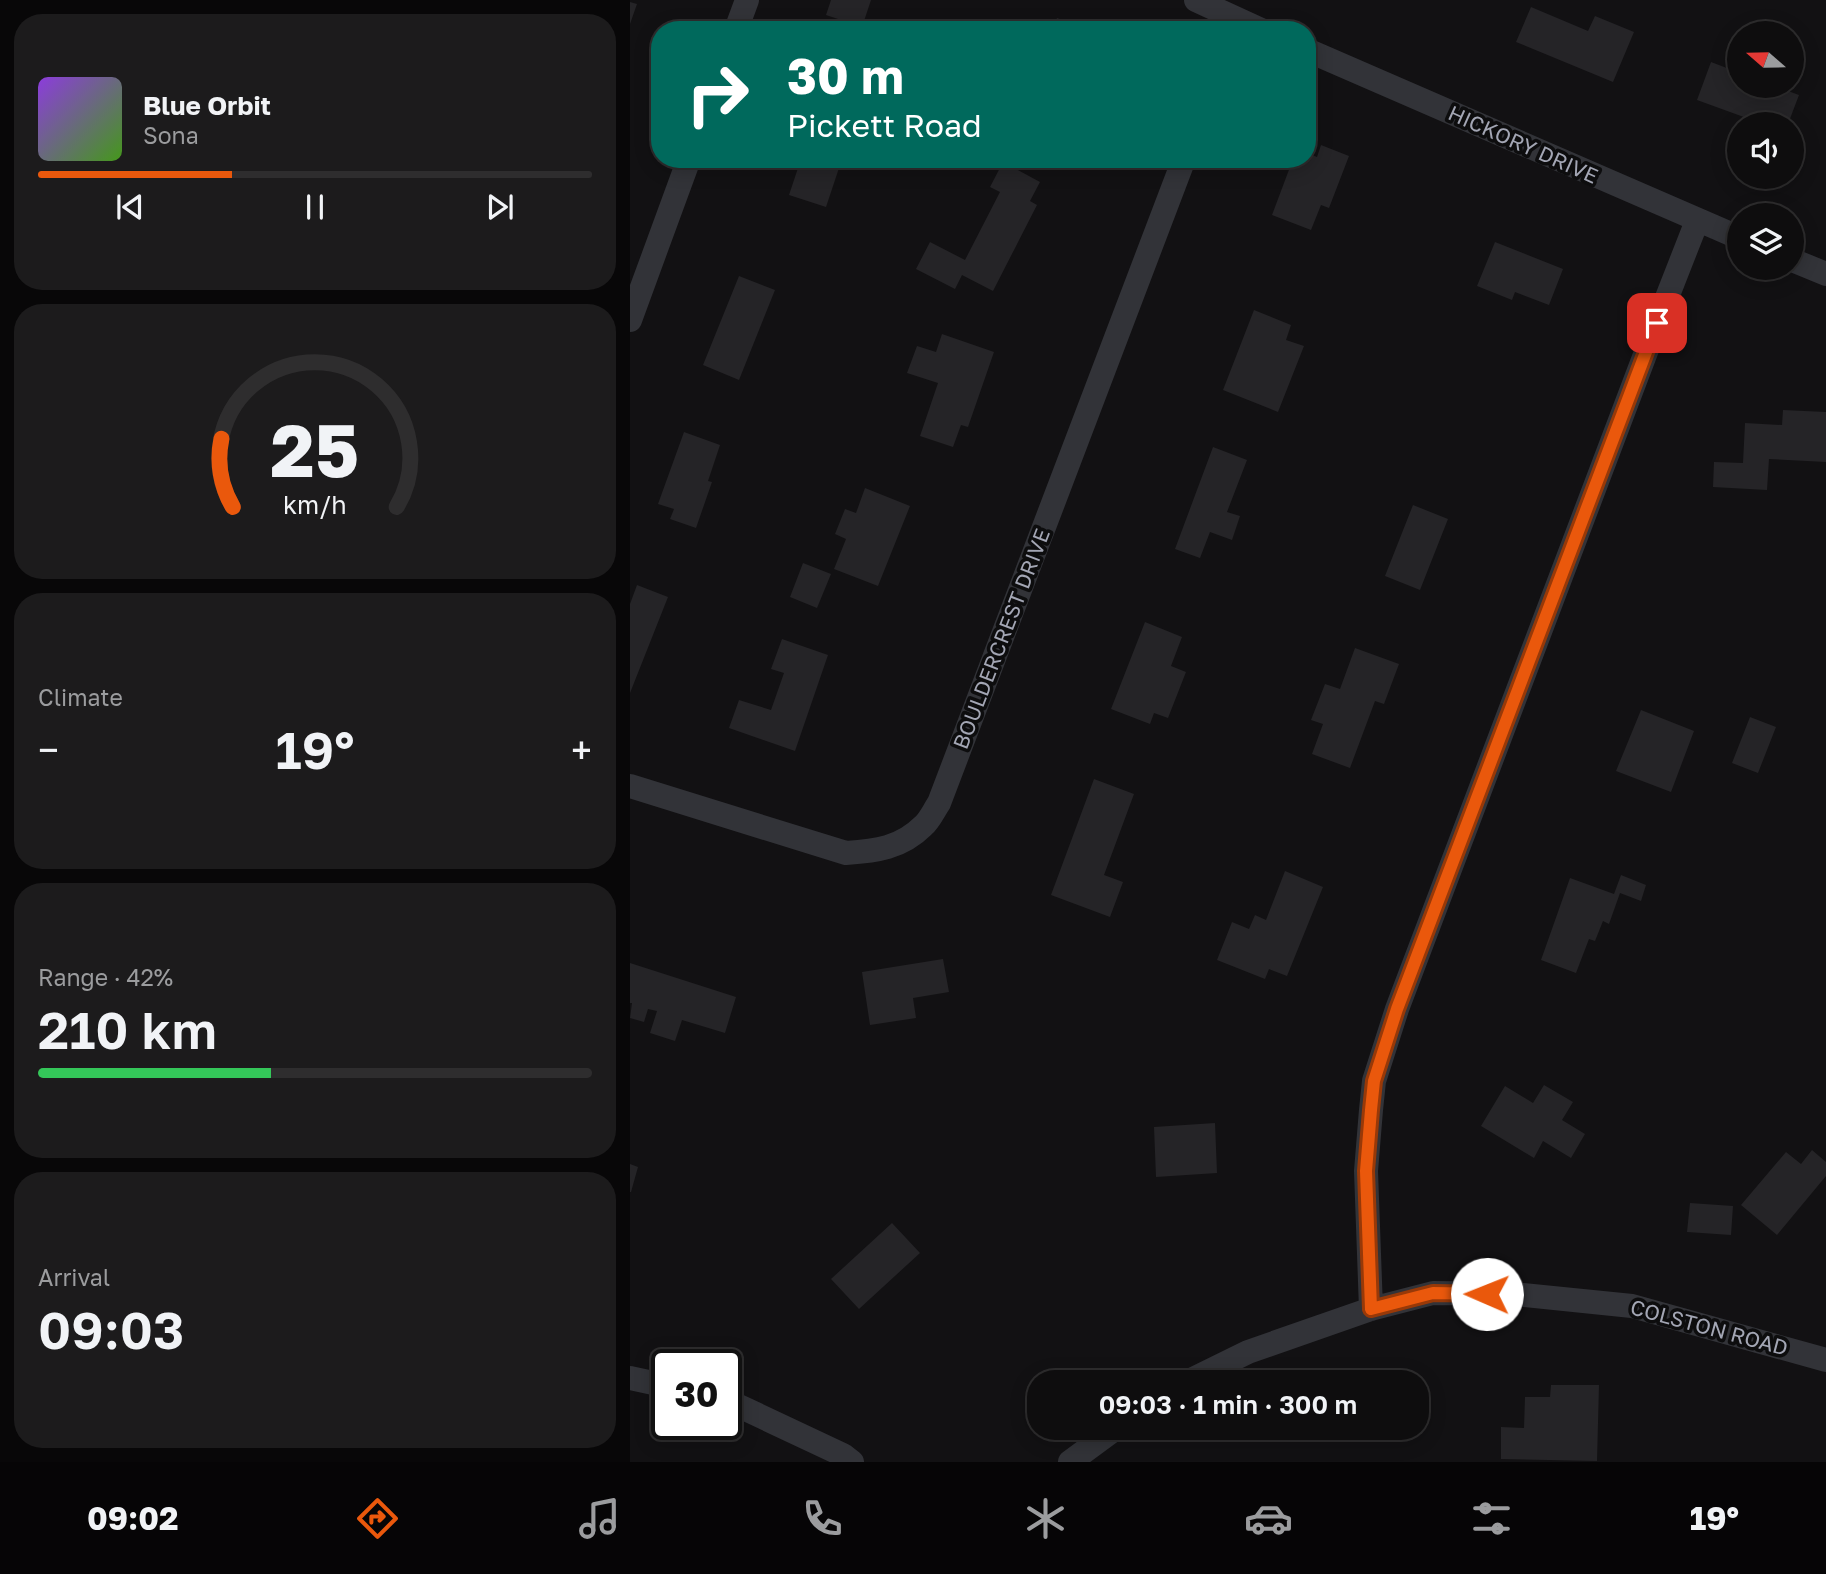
<!DOCTYPE html>
<html lang="en">
<head>
<meta charset="utf-8">
<style>
  body { margin:0; font-family:"Golos Text",sans-serif; background:#1c1b1c; color:#f1f3f6; height:100vh; display:flex; flex-direction:column; font-size:26px; white-space:nowrap }
  * { box-sizing:border-box; margin:0 }
  p { font-size:23px; color:#9b9c9e }
  .icon { flex:none; width:38px; height:38px; fill:none; stroke:currentColor; stroke-width:2; stroke-linecap:round; stroke-linejoin:round }
  .map { position:relative; flex:1; overflow:hidden }
  .sheet { display:flex; flex-direction:column; gap:14px; padding:14px; background:#080708; width:630px }
  .sheet>* { flex:none }
  .banner { position:absolute; left:21px; top:21px; width:665px; height:147px; border-radius:28px; box-shadow:0 4px 18px #0003,0 0 0 2px #2e2d2e; background:#00695c; color:#fff; overflow:hidden }
  .needle { width:46px; rotate:290deg }
  .buttons { position:absolute; left:1097px; top:21px; display:grid; gap:14px }
  .buttons a { display:grid; place-items:center; width:77px; height:77px; border-radius:50%; background:#0e0d0e; box-shadow:0 4px 18px #0003,0 0 0 2px #2e2d2e; font-size:35px }
  .speed { position:absolute; left:21px; top:1349px; display:flex; gap:14px; font-size:35px; font-weight:700; text-align:center }
  .speed>* { display:grid; place-content:center; width:91px; height:91px; border-radius:50%; background:#0e0d0e; box-shadow:0 4px 18px #0003,0 0 0 2px #2e2d2e; line-height:1 }
  .speed .limit { border:4px solid #111; border-radius:10px; background:#fff; color:#111 }
  .pin { position:absolute; display:grid; place-items:center; width:60px; height:60px; color:#fff; margin:-30px; border-radius:14px; box-shadow:0 4px 10px #0006 }
  .me { position:absolute; width:77px; margin:-38px; rotate:271deg; stroke-linejoin:round; filter:drop-shadow(0 0 5px #0008) }
  .turn { display:flex; align-items:center; gap:24px; height:147px; padding:0 21px; font-size:32px }
  .turn .icon { width:91px; height:91px; stroke-width:2.5 }
  .turn b { display:block; font-size:49px; line-height:60px }
  .big { font-size:52px; font-weight:600; line-height:1.1 }
  .sheet .card { flex:1; display:flex; flex-direction:column; justify-content:center; gap:10px; min-width:0; padding:0 24px; border-radius:28px; background:#1c1b1c }
  .sheet .dial { align-items:center; gap:0 }
  .dial svg { height:182px; overflow:visible; fill:none; stroke:#2e2d2e; stroke-width:7; stroke-linecap:round; text-anchor:middle }
  .dial text { fill:#f1f3f6; stroke:none }
  .song { display:flex; align-items:center; gap:21px }
  .cover { width:84px; height:84px; border-radius:10px; background:linear-gradient(135deg,hsl(270 70% 55%),hsl(100 70% 35%)) }
  .played { height:7px; border-radius:4px; background:linear-gradient(90deg,#ea580c 35%,#2e2d2e 35%) }
  .keys { display:flex; justify-content:space-around; direction:ltr }
  .heat { display:flex; justify-content:space-between; align-items:center; font-size:38px; direction:ltr }
  .charge { height:10px; border-radius:5px; background:linear-gradient(90deg,#34c759 42%,#2e2d2e 0) }
  .trip { position:absolute; left:397px; top:1370px; width:402px; height:70px; border-radius:28px; background:#0e0d0e; box-shadow:0 4px 18px #0003,0 0 0 2px #2e2d2e; font-weight:600; line-height:70px; text-align:center }
  .tab-bar { display:flex; height:112px; justify-content:space-around; align-items:center; background:#060506; color:#9b9c9e }
  .tab-bar .icon { width:49px; height:49px }
  .tab-bar .current { color:#ea580c }
  .tab-bar b { font-size:32px; color:#f1f3f6 }
  main { display:flex; flex:1; min-height:0 }
  .map>svg:first-child { display:block }
  .building { fill:#252427 }
  .lines { fill:none; stroke-linecap:round; stroke-linejoin:round }
  .street { stroke:#323338; stroke-width:24 }
  .route-casing { stroke:#983908; stroke-width:18 }
  .route { stroke:#ea580c; stroke-width:12 }
  .labels { text-anchor:middle; stroke-width:7; stroke-linejoin:round; paint-order:stroke }
  .street-label { font-size:21px; fill:#a3a6b4; stroke:#0d0d0e }
</style>
</head>
<body>
<main>
<section class="sheet">
<div class="card">
<div class="song"><i class="cover"></i><div><b>Blue Orbit</b><p>Sona</p></div></div>
<div class="played"></div>
<div class="keys"><svg class="icon" aria-label="previous" viewBox="0 0 24 24"><path d="M18 5L8 12l10 7zM5 5v14"/></svg><svg class="icon" aria-label="pause" viewBox="0 0 24 24"><path d="M8 5v14M16 5v14"/></svg><svg class="icon" aria-label="next" viewBox="0 0 24 24"><path d="M6 5l10 7-10 7zM19 5v14"/></svg></div>
</div>
<div class="card dial"><svg viewBox="0 0 100 80">
<path d="M14 69A42 42 0 1 1 86 69"/>
<path d="M14 69A42 42 0 0 1 9 39" stroke="#ea580c"/>
<text x="50" y="56" font-size="32" font-weight="700">25</text>
<text x="50" y="72" font-size="11">km/h</text>
</svg></div>
<div class="card"><p>Climate</p>
<div class="heat"><a>−</a><b class="big">19°</b><a>+</a></div>
</div>
<div class="card"><p>Range · 42%</p><b class="big">210 km</b><div class="charge"></div></div>
<div class="card"><p>Arrival</p><b class="big">09:03</b></div>
</section>
<div class="map">
<svg width="1196" height="1462" viewBox="0 0 1196 1462">
  <rect width="100%" height="100%" fill="#121113"/>
  <path class="building" d="M201 0H241L232 27 196 15Z
    M0 2 7 4 0 24Z
    M901 7 958 31 965 16 1004 32 983 82 886 42Z
    M427 18 458 29V30H423Z
    M1081 62 1110 73V86H1145L1169 95 1158 124H1133L1067 100Z
    M691 145 719 156 699 208 691 205 681 230 642 215 663 159H677V153L687 157Z
    M171 159H212L196 207 159 195Z
    M373 162 410 182 400 201 407 205 363 291 332 275 325 289 286 269 300 242 335 260 370 192 360 187Z
    M865 242 933 269 919 305 885 292 882 300 847 286Z
    M109 276 145 290 109 380 73 365Z
    M624 310 661 325 656 340 674 346 648 412 593 390Z
    M312 334 364 352 338 427 331 425 323 447 290 436 308 383 277 373 287 346 306 352Z
    M1153 410 1196 412V462L1139 459 1137 490 1083 487 1084 462 1113 463 1115 423 1152 425Z
    M54 432 90 445 78 481 82 482 66 528 40 519 44 509 28 504Z
    M583 447 617 460 597 512 610 516 602 540 580 532 570 558 545 549Z
    M235 488 280 506 248 586 204 569 216 539 205 534 215 509 226 513Z
    M783 505 818 519 790 590 755 576Z
    M173 563 201 574 187 608 160 597Z
    M7 585 38 597 0 693V604Z
    M515 622 552 637 541 666 556 672 538 718 524 713 520 724 481 709Z
    M152 639 198 655 165 751 99 728 109 700 141 710 154 673 141 669Z
    M725 648 769 664 754 704 745 701 720 768 682 754 693 724 681 720 695 684 710 689Z
    M1011 710 1064 731 1041 792 986 771Z
    M1120 717 1146 727 1128 773 1102 763Z
    M464 779 504 794 474 875 493 882 480 917 421 895Z
    M655 871 693 887 657 976 639 969 635 979 587 960 602 922 619 929 625 915 636 920Z
    M991 875 1016 885 1011 901 990 893 979 924 973 921 965 941 959 939 946 973 911 960 940 878 984 894Z
    M313 959 319 992 283 998 286 1018 240 1025 232 972Z
    M0 963 106 997 95 1033 52 1020 45 1041 20 1033 27 1011 18 1009 14 1022 0 1018 2 1003H0Z
    M914 1085 943 1102 932 1120 955 1134 941 1158 913 1141 904 1158 851 1126 875 1086 903 1103Z
    M585 1123 587 1173 526 1177 524 1127Z
    M1182 1150 1196 1162V1176L1147 1235 1111 1205 1156 1152 1171 1164Z
    M0 1164 8 1167 1 1192H0Z
    M1060 1203 1103 1206 1101 1235 1057 1232Z
    M262 1223 290 1253 229 1309 201 1279Z
    M921 1385H969L967 1461 871 1459V1427L894 1428 895 1397H920Z"/>
  <g class="lines">
    <path class="street" d="M566 0 631 30
      M106 30 117 0
      M677 50 1110 238
      M1162 260 1196 274
      M0 320 59 159
      M0 786 216 853C246 851 271 848 293 826 300 820 304 810 309 803L554 159
      M741 1309 736 1171 741 1110 744 1081 767 1009 1027 323 1067 221
      M0 1378 37 1386
      M557 1382 618 1352 741 1309 803 1293 884 1294 1002 1306 1196 1360
      M96 1400 213 1455 222 1462
      M440 1462 486 1428"/>
  </g>
  <g class="lines">
    <defs>
      <path id="route" d="M857 1294 803 1293 741 1309 736 1171 741 1110 744 1081 767 1009 1027 323"/>
    </defs>
    <use href="#route" class="route-casing"/>
    <use href="#route" class="route"/>
  </g>
  <g class="labels">
    <g class="street-label">
      <text transform="translate(893 145) rotate(24)" y="7">HICKORY DRIVE</text>
      <text transform="translate(372 639) rotate(-69)" y="7">BOULDERCREST DRIVE</text>
      <text transform="translate(1079 1328) rotate(15)" y="7">COLSTON ROAD</text>
    </g>
  </g>
</svg>
<div class="buttons">
<a><svg class="needle" viewBox="-14 -14 28 28"><path d="M0-13l5 13h-10z" fill="#e53935"/><path d="M0 13l5-13h-10z" fill="#9b9c9e"/></svg></a>
<a><svg class="icon" aria-label="sound" viewBox="0 0 24 24"><path d="M4 9h4l5-4v14l-5-4H4zM17 9q2 3 0 6"/></svg></a>
<a><svg class="icon" aria-label="layers" viewBox="0 0 24 24"><path d="M12 4l9 5-9 5-9-5zM3 14l9 5 9-5"/></svg></a>
</div>
<div class="speed"><div class="limit">30</div></div>
<div class="pin" style="left:1027px;top:323px;background:#d93025"><svg class="icon" aria-label="arrive" viewBox="0 0 24 24"><path d="M6 21V4h12l-3 4 3 4H6"/></svg></div>
<svg class="me" style="left:857px;top:1294px" viewBox="-20 -20 40 40"><circle r="19" fill="#fff"/><path d="M0-13L10 11 0 6-10 11z" fill="#ea580c"/></svg>
<div class="trip">09:03 · 1 min · 300 m</div>
<div class="banner">
<div class="turn"><svg class="icon" aria-label="right" viewBox="0 0 24 24"><path d="M7 20v-9h11M14 6l5 5-5 5"/></svg><div><b>30 m</b>Pickett Road</div></div>
</div>
</div>
</main>
<nav class="tab-bar">
<b>09:02</b>
<svg class="icon current" aria-label="directions" viewBox="0 0 24 24"><path d="M12 3l9 9-9 9-9-9zM9 14v-3h6M13 9l2 2-2 2"/></svg>
<svg class="icon" aria-label="music" viewBox="0 0 24 24"><path d="M9 18V5l10-2v13"/><circle cx="6" cy="18" r="3"/><circle cx="16" cy="16" r="3"/></svg>
<svg class="icon" aria-label="phone" viewBox="0 0 24 24"><path d="M5 4h4l2 5-3 2q2 4 5 5l2-3 5 2v4C11 20 4 13 5 4z"/></svg>
<svg class="icon" aria-label="climate" viewBox="0 0 24 24"><path d="M12 3v18M4 7l16 10M4 17L20 7"/></svg>
<svg class="icon" aria-label="car" viewBox="0 0 24 24"><path d="M5 17H2v-5l4-1 3-4h7l3 4 3 1v5h-3M9 17h6M6 11h13"/><circle cx="7" cy="17" r="2"/><circle cx="17" cy="17" r="2"/></svg>
<svg class="icon" aria-label="filters" viewBox="0 0 24 24"><path d="M4 7h16M4 17h16"/><circle cx="9" cy="7" r="2"/><circle cx="15" cy="17" r="2"/></svg>
<b>19°</b>
</nav>
</body>
</html>
